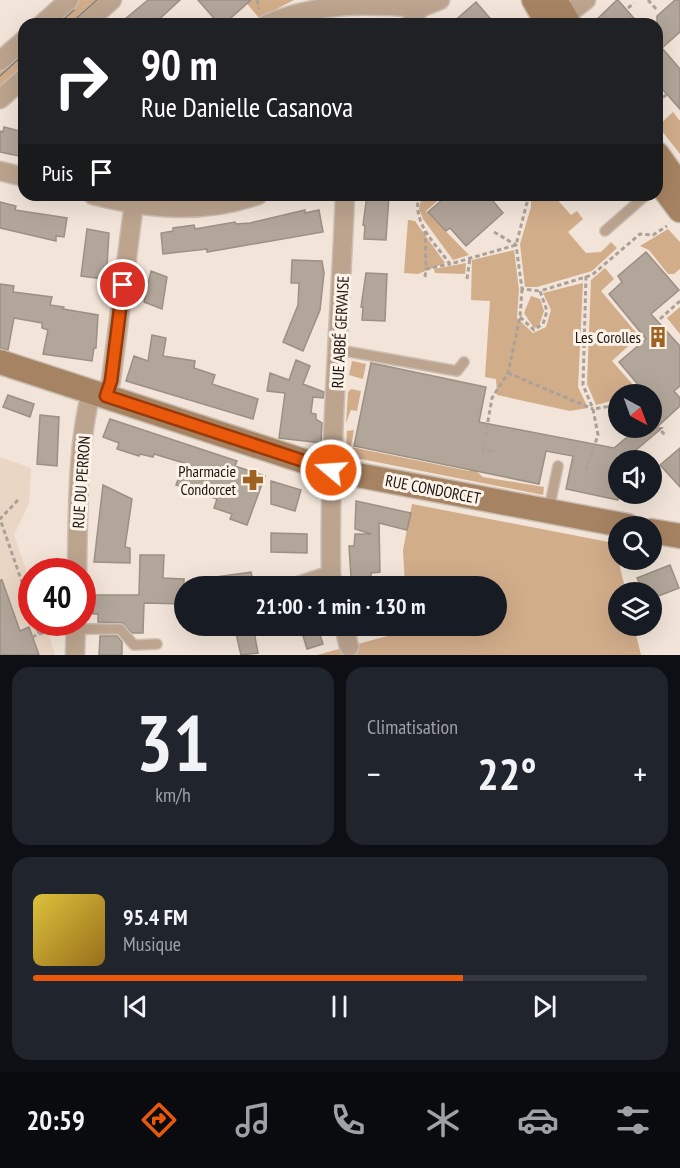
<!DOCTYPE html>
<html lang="fr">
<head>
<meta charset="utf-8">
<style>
  body { margin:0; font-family:"PT Sans Narrow",sans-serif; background:#20242c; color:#f1f3f6; height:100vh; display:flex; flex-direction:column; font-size:22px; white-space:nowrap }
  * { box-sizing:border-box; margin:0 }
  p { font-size:20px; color:#9ea1a6 }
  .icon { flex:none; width:33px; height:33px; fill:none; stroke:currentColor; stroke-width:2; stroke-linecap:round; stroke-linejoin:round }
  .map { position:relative; height:655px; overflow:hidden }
  .drawer { display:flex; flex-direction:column; gap:12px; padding:12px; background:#0d0f14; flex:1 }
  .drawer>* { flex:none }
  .guide { position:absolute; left:18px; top:18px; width:645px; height:183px; border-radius:18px; box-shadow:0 6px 24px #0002; background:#202124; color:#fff; overflow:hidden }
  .needle { width:39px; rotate:139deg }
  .buttons { position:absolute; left:608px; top:384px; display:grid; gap:12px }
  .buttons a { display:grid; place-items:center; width:54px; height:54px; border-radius:50%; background:#171b24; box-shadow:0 6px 24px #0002; font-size:30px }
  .speed { position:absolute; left:18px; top:558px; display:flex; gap:12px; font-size:30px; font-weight:700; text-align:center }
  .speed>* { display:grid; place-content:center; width:78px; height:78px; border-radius:50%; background:#171b24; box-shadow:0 6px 24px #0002; line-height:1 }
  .speed .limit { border:9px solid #d22; background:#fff; color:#111 }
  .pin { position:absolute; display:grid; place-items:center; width:51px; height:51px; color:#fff; margin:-26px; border:3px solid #fff; border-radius:50%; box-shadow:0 2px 6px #0007 }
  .me { position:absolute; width:66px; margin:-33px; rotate:288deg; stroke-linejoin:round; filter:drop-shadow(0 0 4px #0008) }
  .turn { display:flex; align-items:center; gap:21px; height:126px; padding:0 24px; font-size:27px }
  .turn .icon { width:78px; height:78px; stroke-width:2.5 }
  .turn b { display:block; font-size:42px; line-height:51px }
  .then { display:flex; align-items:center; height:57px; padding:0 24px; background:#0003; gap:12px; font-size:22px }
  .big { font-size:45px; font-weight:700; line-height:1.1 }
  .drawer .card { flex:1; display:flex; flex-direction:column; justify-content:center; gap:9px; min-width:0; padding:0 21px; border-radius:18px; background:#20242c }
  .drawer .dial { align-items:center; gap:0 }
  .dial b { font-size:78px; line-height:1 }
  .song { display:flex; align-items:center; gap:18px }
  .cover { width:72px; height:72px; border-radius:9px; background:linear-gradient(135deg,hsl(50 70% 55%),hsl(40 70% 35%)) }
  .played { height:6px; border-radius:3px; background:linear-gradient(90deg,#ea580c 70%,#363941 70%) }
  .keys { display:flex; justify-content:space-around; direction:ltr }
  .heat { display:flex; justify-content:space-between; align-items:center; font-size:33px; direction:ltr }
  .drawer .tiles { flex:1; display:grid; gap:12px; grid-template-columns:1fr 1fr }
  .card:last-child { grid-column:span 2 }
  .trip { position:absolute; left:174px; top:576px; width:333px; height:60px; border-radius:30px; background:#171b24; box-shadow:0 6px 24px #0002; font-weight:700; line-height:60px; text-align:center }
  .dock { display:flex; height:96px; justify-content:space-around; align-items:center; background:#090b0e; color:#9ea1a6 }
  .dock .icon { width:42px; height:42px }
  .dock .selected { color:#ea580c }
  .dock b { font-size:27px; color:#f1f3f6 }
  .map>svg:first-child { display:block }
  .built { fill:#ead6c5 }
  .green { fill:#d2ad8a }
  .building { fill:#b2a599; stroke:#9c8f83; stroke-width:1.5 }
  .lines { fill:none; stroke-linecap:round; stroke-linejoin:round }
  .lane-casing { stroke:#cbbfb4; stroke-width:12 }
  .street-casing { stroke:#cbbfb4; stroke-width:21 }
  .secondary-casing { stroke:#cbbfb4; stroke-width:27 }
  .path { stroke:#aca198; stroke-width:3; stroke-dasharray:4.5 3; stroke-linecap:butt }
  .lane { stroke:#bca48e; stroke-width:9 }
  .street { stroke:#bca48e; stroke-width:18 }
  .secondary { stroke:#a68362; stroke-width:24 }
  .tram { stroke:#887e76; stroke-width:1.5 }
  .route-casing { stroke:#983908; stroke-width:15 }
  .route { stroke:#ea580c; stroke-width:10 }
  .labels { text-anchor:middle; stroke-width:6; stroke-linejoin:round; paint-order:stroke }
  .street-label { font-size:16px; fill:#1b1612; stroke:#fdf2e8 }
  .poi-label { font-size:16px; fill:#1b1612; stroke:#fdf2e8; text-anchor:end }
</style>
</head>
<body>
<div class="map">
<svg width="680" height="655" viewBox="0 0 680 655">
  <rect width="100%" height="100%" fill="#f2e4d8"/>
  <path class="built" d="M0 457 31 468 29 503 14 535 31 584 32 622 45 623 55 655H0Z"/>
  <path class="green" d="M79 0H103L76 24H52Z
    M244 0H294L259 18Z
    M24 49V70L0 91V71Z
    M673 112 680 121V154L658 126Z
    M422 195H444L426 211 469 255 453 260 423 219 419 209Z
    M531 195H553L571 215 577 211 583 219 568 232 586 253 601 252 611 242 617 248 592 271 537 287H525L520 244 531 207Z
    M408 220 415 221 445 263 418 274 404 273Z
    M668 229 680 242V269L674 274H668L649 250 640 246Z
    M514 250 519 290 517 318 533 333 546 327 551 310 543 293 583 283 578 387 588 408 570 411 497 395 496 379 485 377 490 301 471 300 472 260Z
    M466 263 465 274 435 273 434 269Z
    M605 268 614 279 601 291 639 336 612 361 641 394H618V399L596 405 587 384 591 280Z
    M531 296 540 299 544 311 539 326 534 328 524 313Z
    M680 307V334L667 318Z
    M352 361 366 364 363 379 349 375Z
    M351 389 361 391 357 411 351 410 346 423 348 392Z
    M354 430 351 447 469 471 473 458 476 471 483 477 544 487 543 495 346 456 347 431Z
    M412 504 614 543 626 592H618V626H634L641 655H317L406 631 407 626H496V586H405L403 550Z"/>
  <path class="building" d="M148 0H180L154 24H119Z
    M198 0H251L224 24H219Z
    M618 0 639 24H592L617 0Z
    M675 0H680V32L662 48 680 69V109L657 83V16Z
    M476 2 495 24H451Z
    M4 127 24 132V157L0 152V131L3 132Z
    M367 195H389L386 240 364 239 365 226 363 225Z
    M448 195H488L503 213 466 246 450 228 446 231 428 212Z
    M0 202 16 206 15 210 67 218 64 237 56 236V241L0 228Z
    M305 210V213L319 210 323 232 207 252V249L163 254 161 233 173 231V228L194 225 195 229 235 222 236 224 250 223Z
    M87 229 109 233 107 266H104L103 279 81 276Z
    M646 252 679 290 651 314 680 346V386L674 391 680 398V406L656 428H662L624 460H618V500L566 489 573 456 546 451 539 484 354 446 371 363 486 387 479 422 614 448 638 428H651V394H646L619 362 646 339 609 294 622 282 618 276Z
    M292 260 322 261 324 273 320 310 303 351 283 342 298 305 299 283H291Z
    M151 271 167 277 162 309 144 302Z
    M366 273 387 274 385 321 362 320 363 307H361Z
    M0 284 14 286 13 292 52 297 50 305 64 307 63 309 98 315 96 348H94L92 361 43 354 48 330 42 328V323L14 318 8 350 0 348Z
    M152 335 166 338 163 356 195 361 194 368 215 375 212 384 258 399 253 419 126 381 134 356 148 361Z
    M296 360 310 366 303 384 324 392 323 398 313 397 311 413 316 414V419L322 423 321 443 279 438 285 393 267 391 270 373 289 380Z
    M8 395 34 404 30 417 3 407Z
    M40 415 59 417 57 466 37 464Z
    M110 419 237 461 235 466 265 476 247 525 230 519 232 514 214 508 217 499 176 485 184 463 154 454 153 457 140 454 139 456 117 449 119 443 103 437Z
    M680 448V487L660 465Z
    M271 481 301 490 295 511 271 504Z
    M103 485 132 499 125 547 130 548V563L94 562Z
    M356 501 411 513 407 530 379 523 380 572 371 573V578H351L349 546H354L355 534H371L355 529Z
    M271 533 307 534V553L271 552Z
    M140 555H164L163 578 184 579V604L144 603 143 633H132L122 623 98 622V614H93V595H139Z
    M670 565 679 588 651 599V592H643L637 578Z
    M251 572 254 586H210L209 578Z
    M0 580H2L20 631 29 627 39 655H0Z
    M253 626 258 653 241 655 235 629Z
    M300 626H317L323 644 307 649Z
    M100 636H117L122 642V655H99Z"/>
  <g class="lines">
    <defs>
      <path id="lane" d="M605 231 646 195
        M339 350 457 371 464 362
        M549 509 558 466
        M76 629H120L134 645 157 644"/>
      <path id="street" d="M42 24 69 0
        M85 24 112 0
        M267 24C318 2 367 4 420 8
        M410 24 420 8 440 0
        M555 24 586 0
        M0 61 24 40
        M0 99 24 78
        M0 171 24 177
        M93 195C149 209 202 215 258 195
        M106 396 111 381 135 195
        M77 572C78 516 77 446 91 393
        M298 586 331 575
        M334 586 331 575C329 449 340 322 345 195
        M344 626 349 647
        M75 655 76 622"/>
      <path id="secondary" d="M534 0 548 24
        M555 0 569 24
        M657 154 680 186
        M657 179 680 210
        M0 362 331 470 628 526
        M651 531 680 536"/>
    </defs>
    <use href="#lane" class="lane-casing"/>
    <use href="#street" class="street-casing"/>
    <use href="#secondary" class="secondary-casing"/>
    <path class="path" d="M257 0 259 9
      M648 0 657 10
      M628 8 634 3
      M657 102 667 94
      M419 195C412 223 434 242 450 264L516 245 529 195
      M425 231 426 269
      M494 232 516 245 522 289 540 291
      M586 276 583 385 593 409
      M425 277 426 269 450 264
      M467 279 470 258
      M520 317 534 330 543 324 547 311 540 291 592 275 640 234 653 235 667 226
      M660 319 680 301
      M508 373 593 409
      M651 420 666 436
      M492 451 483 450 492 398 508 373 520 317 522 289
      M586 471 598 435 593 409 618 405
      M18 500 0 519 32 611
      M35 622 39 634
      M32 637 50 630H59"/>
    <use href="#lane" class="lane"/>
    <use href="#street" class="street"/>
    <use href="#secondary" class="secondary"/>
    <path class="tram" d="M58 24 74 10
      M70 24 97 0
      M0 76 24 54"/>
  </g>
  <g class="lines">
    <defs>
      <path id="route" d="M123 285 111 381 106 396 331 470"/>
    </defs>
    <use href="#route" class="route-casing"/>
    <use href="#route" class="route"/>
  </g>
  <defs>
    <symbol id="building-bare" viewBox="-9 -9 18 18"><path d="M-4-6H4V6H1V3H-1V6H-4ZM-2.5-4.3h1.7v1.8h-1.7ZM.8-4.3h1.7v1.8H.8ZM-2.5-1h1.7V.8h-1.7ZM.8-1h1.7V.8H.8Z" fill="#9d6322" stroke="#fdf2e8" stroke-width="2.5" paint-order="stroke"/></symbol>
    <symbol id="pharmacy-bare" viewBox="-9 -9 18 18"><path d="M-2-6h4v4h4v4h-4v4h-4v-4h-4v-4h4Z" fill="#9d6322" stroke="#fdf2e8" stroke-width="2.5" paint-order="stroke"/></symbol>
  </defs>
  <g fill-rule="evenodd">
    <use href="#building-bare" x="643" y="322" width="30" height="30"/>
    <use href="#pharmacy-bare" x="238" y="465" width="30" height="30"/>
  </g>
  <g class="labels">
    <g class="street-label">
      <text transform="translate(340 332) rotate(-87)" y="6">RUE ABBÉ GERVAISE</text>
      <text transform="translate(81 482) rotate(-86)" y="6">RUE DU PERRON</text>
      <text transform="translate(433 489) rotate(11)" y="6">RUE CONDORCET</text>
    </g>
    <g class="poi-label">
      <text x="641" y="343">Les Corolles</text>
      <text x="236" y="477">Pharmacie<tspan x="236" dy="18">Condorcet</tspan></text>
    </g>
  </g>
</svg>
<div class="buttons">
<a><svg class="needle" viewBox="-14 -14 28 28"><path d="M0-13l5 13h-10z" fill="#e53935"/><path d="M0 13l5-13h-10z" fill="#9ea1a6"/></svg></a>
<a><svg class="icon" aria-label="sound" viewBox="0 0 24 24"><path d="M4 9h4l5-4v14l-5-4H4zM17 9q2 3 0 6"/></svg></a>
<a><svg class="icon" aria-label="search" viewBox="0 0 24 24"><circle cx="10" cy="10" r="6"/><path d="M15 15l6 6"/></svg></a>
<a><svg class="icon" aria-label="layers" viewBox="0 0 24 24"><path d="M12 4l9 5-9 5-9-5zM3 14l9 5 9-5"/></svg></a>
</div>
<div class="speed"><div class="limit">40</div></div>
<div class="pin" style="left:123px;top:285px;background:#d93025"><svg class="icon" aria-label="arrive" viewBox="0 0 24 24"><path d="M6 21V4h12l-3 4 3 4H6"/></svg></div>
<svg class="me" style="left:331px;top:470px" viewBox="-20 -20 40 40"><circle r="17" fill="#ea580c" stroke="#fff" stroke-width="3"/><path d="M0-11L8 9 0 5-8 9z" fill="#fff"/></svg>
<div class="trip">21:00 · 1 min · 130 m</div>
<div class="guide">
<div class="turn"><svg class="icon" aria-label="right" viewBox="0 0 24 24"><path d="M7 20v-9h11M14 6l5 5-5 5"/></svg><div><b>90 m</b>Rue Danielle Casanova</div></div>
<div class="then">Puis<svg class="icon" aria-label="arrive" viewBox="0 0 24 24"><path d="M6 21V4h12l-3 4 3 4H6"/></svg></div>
</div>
</div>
<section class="drawer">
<div class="tiles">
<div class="card dial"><b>31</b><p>km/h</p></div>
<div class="card"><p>Climatisation</p>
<div class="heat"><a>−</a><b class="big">22°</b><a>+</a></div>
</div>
<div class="card">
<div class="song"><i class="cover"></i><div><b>95.4 FM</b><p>Musique</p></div></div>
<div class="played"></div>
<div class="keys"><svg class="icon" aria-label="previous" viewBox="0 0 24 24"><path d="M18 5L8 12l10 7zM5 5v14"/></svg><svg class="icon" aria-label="pause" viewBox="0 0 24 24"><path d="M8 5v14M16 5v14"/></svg><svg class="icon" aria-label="next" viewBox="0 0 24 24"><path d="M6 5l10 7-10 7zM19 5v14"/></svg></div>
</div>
</div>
</section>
<nav class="dock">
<b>20:59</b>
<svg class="icon selected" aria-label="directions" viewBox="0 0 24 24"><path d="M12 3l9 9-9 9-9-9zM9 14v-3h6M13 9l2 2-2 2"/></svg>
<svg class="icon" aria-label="music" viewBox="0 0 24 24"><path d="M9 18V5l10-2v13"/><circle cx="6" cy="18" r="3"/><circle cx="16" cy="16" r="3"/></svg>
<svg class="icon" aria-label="phone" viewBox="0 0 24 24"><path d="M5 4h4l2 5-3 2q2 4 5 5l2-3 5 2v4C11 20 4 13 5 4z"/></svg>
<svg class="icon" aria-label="climate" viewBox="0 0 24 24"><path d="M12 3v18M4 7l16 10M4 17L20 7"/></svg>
<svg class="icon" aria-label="car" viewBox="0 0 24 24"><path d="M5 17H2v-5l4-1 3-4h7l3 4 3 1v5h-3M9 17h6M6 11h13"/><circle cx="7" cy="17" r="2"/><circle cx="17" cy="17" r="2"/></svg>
<svg class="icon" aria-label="filters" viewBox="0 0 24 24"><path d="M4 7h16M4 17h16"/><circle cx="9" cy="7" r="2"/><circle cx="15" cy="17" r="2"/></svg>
</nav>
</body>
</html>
